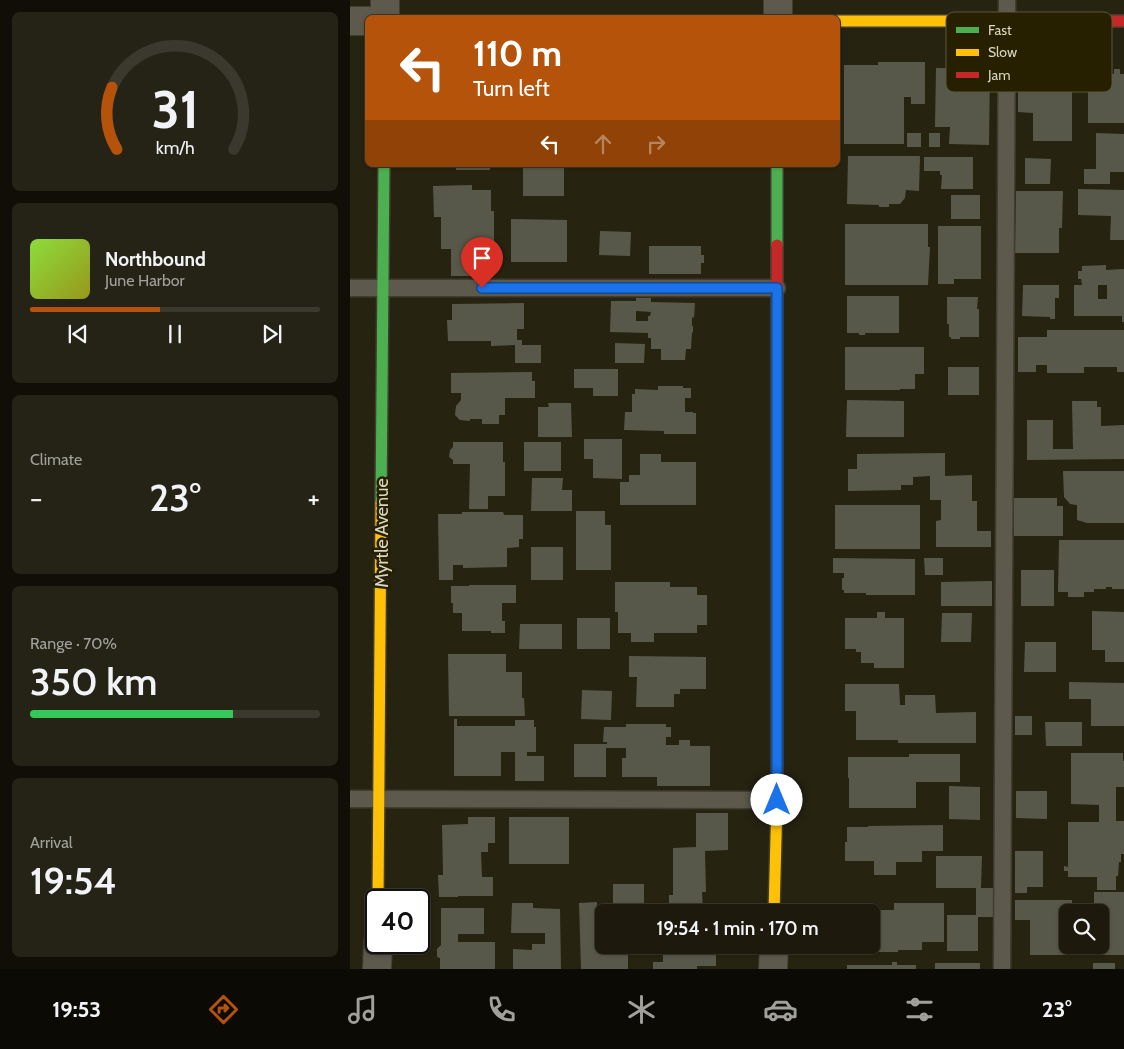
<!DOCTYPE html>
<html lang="en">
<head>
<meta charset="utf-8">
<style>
  body { margin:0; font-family:Cabin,sans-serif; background:#252316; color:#f1f3f6; height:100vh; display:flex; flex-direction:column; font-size:19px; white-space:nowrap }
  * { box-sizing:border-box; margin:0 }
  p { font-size:16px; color:#a0a19d }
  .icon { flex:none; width:28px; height:28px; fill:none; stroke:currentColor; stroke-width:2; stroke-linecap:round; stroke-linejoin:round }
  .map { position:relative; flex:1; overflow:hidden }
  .side { display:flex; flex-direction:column; gap:12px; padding:12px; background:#100e07; width:350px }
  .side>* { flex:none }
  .hud { position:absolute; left:15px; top:15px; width:475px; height:152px; border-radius:8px; box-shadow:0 1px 4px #0004,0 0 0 1px #3b382e; background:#b45309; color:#fff; overflow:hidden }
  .fabs { position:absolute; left:709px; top:904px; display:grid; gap:10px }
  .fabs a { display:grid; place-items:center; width:50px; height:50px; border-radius:8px; background:#1d1a0d; box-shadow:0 1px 4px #0004,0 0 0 1px #3b382e; font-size:25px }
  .speed { position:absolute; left:15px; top:889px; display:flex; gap:10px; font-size:25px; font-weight:700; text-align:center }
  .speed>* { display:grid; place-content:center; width:65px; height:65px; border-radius:50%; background:#1d1a0d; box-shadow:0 1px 4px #0004,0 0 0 1px #3b382e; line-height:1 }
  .speed .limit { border:2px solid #111; border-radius:8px; background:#fff; color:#111 }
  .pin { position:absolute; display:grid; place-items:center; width:42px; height:42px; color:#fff; margin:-51px -21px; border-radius:50% 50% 50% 0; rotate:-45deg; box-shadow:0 0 5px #0007 }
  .pin .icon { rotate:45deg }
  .me { position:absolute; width:55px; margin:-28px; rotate:0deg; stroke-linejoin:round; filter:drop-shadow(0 0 4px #0008) }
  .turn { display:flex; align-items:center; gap:18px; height:105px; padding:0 25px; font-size:22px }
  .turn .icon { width:65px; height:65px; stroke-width:2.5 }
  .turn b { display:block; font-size:35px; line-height:42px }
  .lanes { display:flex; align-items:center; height:48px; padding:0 25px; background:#0003; justify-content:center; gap:25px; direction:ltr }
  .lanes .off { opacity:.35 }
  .big { font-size:38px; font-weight:600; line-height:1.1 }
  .side .widget { flex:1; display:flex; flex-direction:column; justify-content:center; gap:8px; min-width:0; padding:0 18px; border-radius:8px; background:#252316 }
  .side .dial { align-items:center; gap:0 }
  .dial svg { height:130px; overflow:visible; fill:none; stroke:#3b382e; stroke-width:7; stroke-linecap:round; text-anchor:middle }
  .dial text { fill:#f1f3f6; stroke:none }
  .song { display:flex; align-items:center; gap:15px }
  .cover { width:60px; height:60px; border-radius:8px; background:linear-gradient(135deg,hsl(90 70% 55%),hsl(60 70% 35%)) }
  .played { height:5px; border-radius:2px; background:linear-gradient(90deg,#b45309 45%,#3b382e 45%) }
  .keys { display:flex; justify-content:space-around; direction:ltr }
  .heat { display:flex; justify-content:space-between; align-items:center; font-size:28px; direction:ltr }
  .charge { height:8px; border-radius:4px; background:linear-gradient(90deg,#34c759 70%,#3b382e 0) }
  .trip { position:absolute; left:245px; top:904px; width:285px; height:50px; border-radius:8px; background:#1d1a0d; box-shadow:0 1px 4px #0004,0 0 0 1px #3b382e; font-weight:600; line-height:50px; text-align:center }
  .tabs { display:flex; height:80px; justify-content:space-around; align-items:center; background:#0c0a05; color:#a0a19d }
  .tabs .icon { width:35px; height:35px }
  .tabs .on { color:#b45309 }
  .tabs b { font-size:22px; color:#f1f3f6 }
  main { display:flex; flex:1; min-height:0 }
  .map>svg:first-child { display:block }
  .building { fill:#58584a; fill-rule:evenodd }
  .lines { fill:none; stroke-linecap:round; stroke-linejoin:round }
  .lane-casing { stroke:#403d31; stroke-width:19 }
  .street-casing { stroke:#403d31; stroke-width:30 }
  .fast-casing { stroke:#403d31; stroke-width:14 }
  .slow-casing { stroke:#403d31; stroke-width:14 }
  .jam-casing { stroke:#403d31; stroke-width:14 }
  .lane { stroke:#5d5a4d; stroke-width:16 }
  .street { stroke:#5d5a4d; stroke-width:28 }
  .fast { stroke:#4caf50; stroke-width:11 }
  .slow { stroke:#ffc107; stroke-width:11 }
  .jam { stroke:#c62828; stroke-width:11 }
  .route-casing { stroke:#114b97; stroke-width:12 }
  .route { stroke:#1a73e8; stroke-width:9 }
  .labels { text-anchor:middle; stroke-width:5; stroke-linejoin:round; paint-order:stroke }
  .street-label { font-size:18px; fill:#d9d5c3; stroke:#261f00 }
  .key { fill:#261f00; stroke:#5c563a; stroke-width:1 }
  .key-label { font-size:14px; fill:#d9d5c3 }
</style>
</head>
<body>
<main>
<section class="side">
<div class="widget dial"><svg viewBox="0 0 100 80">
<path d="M14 69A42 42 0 1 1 86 69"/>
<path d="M14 69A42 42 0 0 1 11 31" stroke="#b45309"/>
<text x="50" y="56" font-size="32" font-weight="700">31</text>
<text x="50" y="72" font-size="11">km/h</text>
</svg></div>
<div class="widget">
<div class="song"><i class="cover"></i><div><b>Northbound</b><p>June Harbor</p></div></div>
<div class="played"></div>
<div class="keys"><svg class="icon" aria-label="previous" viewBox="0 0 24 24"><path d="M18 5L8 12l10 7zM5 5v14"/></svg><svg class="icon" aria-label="pause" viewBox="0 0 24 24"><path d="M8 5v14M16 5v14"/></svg><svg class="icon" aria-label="next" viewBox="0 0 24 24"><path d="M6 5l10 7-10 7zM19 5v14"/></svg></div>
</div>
<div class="widget"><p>Climate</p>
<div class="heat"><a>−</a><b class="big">23°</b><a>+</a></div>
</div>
<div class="widget"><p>Range · 70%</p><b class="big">350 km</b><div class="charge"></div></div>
<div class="widget"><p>Arrival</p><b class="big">19:54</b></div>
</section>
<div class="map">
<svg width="774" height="969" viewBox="0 0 774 969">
  <rect width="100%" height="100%" fill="#272311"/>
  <path class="building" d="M528 62H575V104H561V97H554V144H494V65H528Z
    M586 68 640 69 639 145 599 144 600 127H585Z
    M764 69H770V74H774V123H738V73L764 74Z
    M693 74H722V141H683V113L668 112V82H693Z
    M557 133H571V147H557Z
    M579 133H590V147H579Z
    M746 133 774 134V172H760V184H734V169H746Z
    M498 156H570L569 191 556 190 555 198 550 204H539V207H529V205L497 204Z
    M574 157H623V189H591L592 175H590V171H574Z
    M675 158 701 159 700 184H675Z
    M106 165H140V170H106Z
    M173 165H214V196H173Z
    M122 185V190H141V211H144V276H101V249H91V217H84L83 186Z
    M728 189 774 190V240H760L761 216 728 215Z
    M666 191H713L712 228H709V253H665Z
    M601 195H630V219H601Z
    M161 219 217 220V262H161Z
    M495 224H578V247H580L578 285H495Z
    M588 226H631V279H604V284H588Z
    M250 231 281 232 280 256 249 255Z
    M299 246H351V255H354V263H351V274H299Z
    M756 265V270L774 269V322H772V316H724V285H732L731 279H728V271H732V266ZM748 285H757V299H748Z
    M673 285H709V298H705V319H700V317L672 316Z
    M497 296H549V333H515V335H509V333H497Z
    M597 297H628L627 309H629V337H610V339H601V337H599V324H597Z
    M286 298H301V302L345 303 344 318 342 317V326H343V333L342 332 341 349H336L335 360H311V349H301V338H298V333L260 332 261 301H286ZM286 311 301 312 300 316H298V321H286Z
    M174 303V329H167V340H172V345H191V363H165V345L141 346V341H98L97 320H102V304Z
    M697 330H774V372H767V367H734V373H697V365H686V372H668V337H697Z
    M265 343 295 344 294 363H265Z
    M495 347H574V374H565V389H550V390H495Z
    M598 367H629V395H598Z
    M224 369H268V396H243V388H224Z
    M182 372V381H185V398H155V415H149V424H132V419H120V421L110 420 105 415 106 406 111 400V393H101V373Z
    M308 386H333V388H341V398H335V412H343V413H346V434H314V431L274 430 275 412H282V394H285V389L308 390Z
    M497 400 554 401V437H496Z
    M722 401H747V407H751V426L774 425V459L677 460V420H703V449H723Z
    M198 403H221L222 437H188V407H199Z
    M234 439H272V479L243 478V459H234Z
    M103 442H153V462H155V496H138V509H119L120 464H103V460L99 457 100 450 103 447Z
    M174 442H211V471H174Z
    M595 453V476L622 475V501H627V531H641V547H586V521L591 520V500H580V476L563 477V485H551V490L498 491V469H507V454Z
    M290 454H311V462H346V505H270V482H279V475H290Z
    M713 471H774V523H737L727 520V505L720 504 714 497Z
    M182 478H213L212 490H222V511H181Z
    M664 498H707V506H713V536H664Z
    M485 505H570V549H485Z
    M226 511H255V525H261V570H226Z
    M112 512H153L154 515H173V539H169V547L157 548V567L113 568V565H103V580H89L88 514H112Z
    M709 540H774V589H762V587H756V589H744V592H734V597H718V592H708Z
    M181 547H213V580H181Z
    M483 558 565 559V595H516V593H494V590H492V578H494V573H483Z
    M574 558H593V575H575Z
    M671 570H704V606H671Z
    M642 581V606H591V582Z
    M265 582H320V587H347V595H357V625H347V633H304V642H281V633H268V612H265Z
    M119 585H166V603H152V621H155V633H141V631H112V613H103V603H101V586H119Z
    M742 611 774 612V662H755V650H742Z
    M527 612H535V618H554V668H524V663H511V652H506V649H495V618H527Z
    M592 613H622L621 642H591Z
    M227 618H260V649H227Z
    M170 624H212V649H169Z
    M675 642H706V672H674Z
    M98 654H156V672H172V698H174L175 716H99Z
    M279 656 356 657V689H330V694H324V707H286L287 677H279Z
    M719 682 774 683V726H741V699H719Z
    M495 684H549L550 705H555V695H585L586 713 626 712V743H548V740H506V711H495Z
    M232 690 262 691 261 720 231 719Z
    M665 716H682V735H665Z
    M104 719H107V726H165V720H184V727H186V752H177V756H194V781H165V752H151V776H104Z
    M695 722H732V746H696Z
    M276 724H316V727H321V737H316V745H329V740H340V746H360V786H307V777H272V758H276V748H256V777H224V744H257V742H253L254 727H276Z
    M721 753H773V761H774V787H766V821H774V854H771V862H769L768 876H766V890H747V877H718V871H714V866L718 867V822H749V805L721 804Z
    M559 754H610V782H566V808H499V778H498V757H559Z
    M599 786 630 787V820L599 819Z
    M666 791H697V819L666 818Z
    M346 813H378V850L355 851 356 892H352L353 912H319V895H323V848L346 847Z
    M118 817H145V843H138V852H131L132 877H143V896H108V897H89L88 875H93L92 825 118 824Z
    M159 817H219V864H159Z
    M593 825V851H572V862H546V875H524V861H495V842H497V827H518V826Z
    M665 851H693V887H677V893H665Z
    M586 856H632L631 888H644V917H628V951H597V915H626V888H586Z
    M263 884H294V912H263Z
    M744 892H774V955H728V945H750V912H744Z
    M665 900H722V912H718V945H722V955H680V920H665Z
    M247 902 248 939H254V945H278V969H231L229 903Z
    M162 903H183V908L210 909 211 969H163V949L182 950V944H195V933H161Z
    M544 903H594V942H572V950H548V952H492V945H521V912H492V910H544Z
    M91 908H134V934H108V942H145V969H90V958L87 957V949L91 945Z
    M316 945H366V966H347V969H303V962H313V955H316Z
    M542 962H547V965H566V969H497V965H542Z
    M585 963H630V969H585Z
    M743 963H765V969H743Z"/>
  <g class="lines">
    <defs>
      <path id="lane" d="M0 288H427
        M0 799 427 800
        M652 969 657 0"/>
      <path id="street" d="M35 0V18
        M428 18V0
        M0 21H18
        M27 969 28 942
        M423 969 424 945"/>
      <path id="fast" d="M427 165V245
        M31 503 34 165"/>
      <path id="slow" d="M488 21H704
        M28 900 31 503
        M424 912 427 800V612"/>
      <path id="jam" d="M704 21H774
        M427 245V612"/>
    </defs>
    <use href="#lane" class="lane-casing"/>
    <use href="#street" class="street-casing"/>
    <use href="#fast" class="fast-casing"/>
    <use href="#slow" class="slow-casing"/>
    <use href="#jam" class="jam-casing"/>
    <use href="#lane" class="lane"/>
    <use href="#street" class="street"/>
    <use href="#fast" class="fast"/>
    <use href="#slow" class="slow"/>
    <use href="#jam" class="jam"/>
  </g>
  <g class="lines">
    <defs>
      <path id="route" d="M132 288H427V800"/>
    </defs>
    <use href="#route" class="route-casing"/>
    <use href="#route" class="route"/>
  </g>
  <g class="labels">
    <g class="street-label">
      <text transform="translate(32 533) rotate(-90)" y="6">Myrtle Avenue</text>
    </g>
  </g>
  <rect x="596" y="12" width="166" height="80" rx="8" class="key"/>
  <rect x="606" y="27" width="23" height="6" fill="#4caf50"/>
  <rect x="606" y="49" width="23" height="7" fill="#ffc107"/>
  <rect x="606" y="72" width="23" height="6" fill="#c62828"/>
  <g class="key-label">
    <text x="638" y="35">Fast</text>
    <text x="638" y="57">Slow</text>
    <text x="638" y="80">Jam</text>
  </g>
</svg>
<div class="fabs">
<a><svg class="icon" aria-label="search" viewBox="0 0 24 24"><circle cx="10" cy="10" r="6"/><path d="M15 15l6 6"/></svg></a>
</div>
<div class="speed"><div class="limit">40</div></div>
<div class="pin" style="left:132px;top:288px;background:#d93025"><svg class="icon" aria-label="arrive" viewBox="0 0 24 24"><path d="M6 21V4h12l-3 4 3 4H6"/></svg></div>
<svg class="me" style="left:427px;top:800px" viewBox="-20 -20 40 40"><circle r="19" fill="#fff"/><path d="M0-13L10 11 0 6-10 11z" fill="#1a73e8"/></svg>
<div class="trip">19:54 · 1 min · 170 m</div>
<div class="hud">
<div class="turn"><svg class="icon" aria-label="left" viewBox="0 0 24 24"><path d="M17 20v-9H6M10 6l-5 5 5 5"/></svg><div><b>110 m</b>Turn left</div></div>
<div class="lanes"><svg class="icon" aria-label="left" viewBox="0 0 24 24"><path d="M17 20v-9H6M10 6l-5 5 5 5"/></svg><svg class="icon off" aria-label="ahead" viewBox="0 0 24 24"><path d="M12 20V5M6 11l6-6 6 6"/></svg><svg class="icon off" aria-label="right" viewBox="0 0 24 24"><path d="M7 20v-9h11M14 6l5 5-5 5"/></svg></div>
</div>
</div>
</main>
<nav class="tabs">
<b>19:53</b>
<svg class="icon on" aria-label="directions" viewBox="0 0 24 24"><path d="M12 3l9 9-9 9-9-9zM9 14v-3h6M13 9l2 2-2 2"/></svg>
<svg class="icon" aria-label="music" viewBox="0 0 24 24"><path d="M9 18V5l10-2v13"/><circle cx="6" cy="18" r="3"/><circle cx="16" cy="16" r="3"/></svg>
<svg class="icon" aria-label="phone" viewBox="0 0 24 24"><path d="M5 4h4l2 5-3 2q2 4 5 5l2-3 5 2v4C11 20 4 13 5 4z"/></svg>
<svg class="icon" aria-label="climate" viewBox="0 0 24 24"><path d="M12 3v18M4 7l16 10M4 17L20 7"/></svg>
<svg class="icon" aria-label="car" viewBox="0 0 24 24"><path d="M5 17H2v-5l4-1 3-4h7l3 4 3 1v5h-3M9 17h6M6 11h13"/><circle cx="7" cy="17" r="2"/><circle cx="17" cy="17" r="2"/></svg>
<svg class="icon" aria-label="filters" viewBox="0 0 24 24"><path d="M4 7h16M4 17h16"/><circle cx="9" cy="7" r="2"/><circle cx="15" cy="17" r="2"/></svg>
<b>23°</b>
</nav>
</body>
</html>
